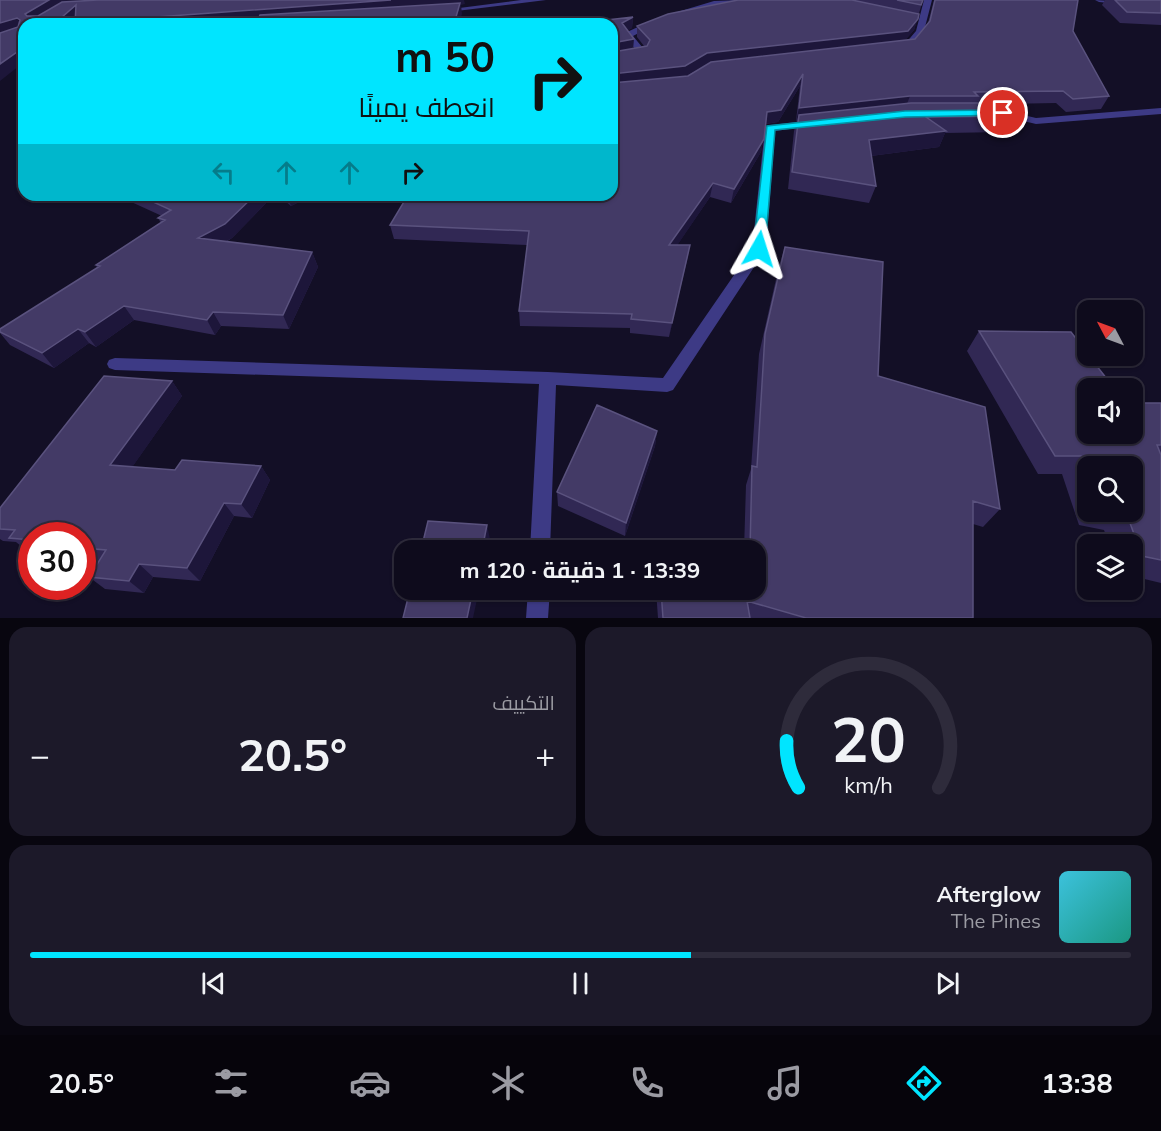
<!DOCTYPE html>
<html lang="ar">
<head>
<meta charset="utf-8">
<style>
  body { margin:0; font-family:Mulish,Cairo,sans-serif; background:#1c1929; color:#f1f3f6; direction:rtl; height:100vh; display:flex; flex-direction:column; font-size:22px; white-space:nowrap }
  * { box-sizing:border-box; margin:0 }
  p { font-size:20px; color:#9b9ba3 }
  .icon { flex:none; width:33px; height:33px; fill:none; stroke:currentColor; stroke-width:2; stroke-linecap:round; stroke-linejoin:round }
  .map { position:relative; height:618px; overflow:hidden; direction:ltr }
  .panel { display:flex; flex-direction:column; gap:9px; padding:9px; background:#08060f; flex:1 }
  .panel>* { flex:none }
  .guide { position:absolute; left:18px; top:18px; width:600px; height:183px; border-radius:18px; box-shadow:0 2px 4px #0004,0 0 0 2px #2e2b3b; direction:rtl; background:#00e5ff; color:#111; overflow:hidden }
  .needle { width:39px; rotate:311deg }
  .controls { position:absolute; left:1077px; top:300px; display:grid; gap:12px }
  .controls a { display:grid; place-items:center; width:66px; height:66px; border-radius:12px; background:#0e0b1c; box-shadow:0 2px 4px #0004,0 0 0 2px #2e2b3b; font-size:30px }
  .speed { position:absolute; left:18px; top:522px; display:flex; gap:12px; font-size:30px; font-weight:700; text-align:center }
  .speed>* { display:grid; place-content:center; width:78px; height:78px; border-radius:50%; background:#0e0b1c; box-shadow:0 2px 4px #0004,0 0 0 2px #2e2b3b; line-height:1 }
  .speed .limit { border:9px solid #d22; background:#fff; color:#111 }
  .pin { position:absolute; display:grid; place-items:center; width:51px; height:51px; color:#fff; margin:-26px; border:3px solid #fff; border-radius:50%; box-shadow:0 2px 6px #0007 }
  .me { position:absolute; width:66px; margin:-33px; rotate:6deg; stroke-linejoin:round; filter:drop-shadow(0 0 4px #0008) }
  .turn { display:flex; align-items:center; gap:21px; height:126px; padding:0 24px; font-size:27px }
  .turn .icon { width:78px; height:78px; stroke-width:2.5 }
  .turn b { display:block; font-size:42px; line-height:51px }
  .lanes { display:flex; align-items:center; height:57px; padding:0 24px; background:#0003; justify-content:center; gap:30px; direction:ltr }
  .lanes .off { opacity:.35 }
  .big { font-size:45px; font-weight:700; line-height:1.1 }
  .panel .card { flex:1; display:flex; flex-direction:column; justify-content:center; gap:9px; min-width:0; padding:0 21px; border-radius:18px; background:#1c1929 }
  .panel .dial { align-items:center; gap:0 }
  .dial svg { height:156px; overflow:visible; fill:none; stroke:#2e2b3b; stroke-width:7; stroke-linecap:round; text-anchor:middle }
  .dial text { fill:#f1f3f6; stroke:none }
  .song { display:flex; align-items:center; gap:18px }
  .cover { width:72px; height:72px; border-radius:9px; background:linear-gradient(135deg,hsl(190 70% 55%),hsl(170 70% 35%)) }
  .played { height:6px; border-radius:3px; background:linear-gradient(90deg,#00e5ff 60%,#2e2b3b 60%) }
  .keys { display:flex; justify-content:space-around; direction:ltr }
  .heat { display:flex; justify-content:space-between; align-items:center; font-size:33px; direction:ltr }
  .panel .tiles { flex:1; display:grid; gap:9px; grid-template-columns:1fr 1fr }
  .card:last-child { grid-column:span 2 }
  .trip { position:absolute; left:394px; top:540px; width:372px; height:60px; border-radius:18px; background:#0e0b1c; box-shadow:0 2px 4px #0004,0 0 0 2px #2e2b3b; font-weight:700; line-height:60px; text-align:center; direction:rtl }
  .menu { display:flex; height:96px; justify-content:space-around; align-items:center; background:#06040b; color:#9b9ba3 }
  .menu .icon { width:42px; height:42px }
  .menu .on { color:#00e5ff }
  .menu b { font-size:27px; color:#f1f3f6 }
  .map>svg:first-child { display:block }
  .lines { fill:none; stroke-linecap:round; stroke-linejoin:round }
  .minor { fill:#3d3a85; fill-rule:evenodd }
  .wall { fill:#312854; fill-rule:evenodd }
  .shaded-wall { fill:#1d163a }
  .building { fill:#433a66; stroke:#5a527e; stroke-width:1.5 }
  .route { fill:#00e5ff; stroke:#0095a6; stroke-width:1.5 }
</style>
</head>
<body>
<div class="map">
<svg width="1161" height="618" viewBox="0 0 1161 618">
  <rect width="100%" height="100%" fill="#130f26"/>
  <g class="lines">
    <path class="minor" d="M521 0H546L440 13 436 11Z
      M741 0 678 15 674 13 714 1Z
      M924 0H932L924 31 911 48 895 49V45L905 44 916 31Z
      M1095 0 1161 4V8L1099 2Z
      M276 20H279V24H241L245 22Z
      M653 20 660 22 633 36 647 53 646 55 612 62V56L637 52 624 35 625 33Z
      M1161 108V114L1036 124 1003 116H991L986 113 991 110H1003L1036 118Z
      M815 120 819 121V125L775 131 766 249 673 390 667 392 556 385 550 550H530L539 384 115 370 109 368 107 364 109 360 115 358 548 372 663 378 752 249 765 128 770 125Z
      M528 590H550L548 618H526Z"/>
  </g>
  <path class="wall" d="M738 0H923L914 30 905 40 915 39 928 23 934 0H1078L1073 31 1109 96 1101 109 1066 112 1056 103 996 104 1012 116 1004 132 945 133 939 147 871 156 876 186 869 203 788 189 794 131 797 120 796 121 800 86 778 122 766 124 761 152 731 203 710 197 677 245H690L687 260 669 337 630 333V328L520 326 519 311 527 245 394 239 390 225 612 24 633 17 632 28 628 30 633 48 644 46 637 37V26Z
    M1105 0H1161V25L1120 23 1102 5Z
    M116 195H274L232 238 226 242 312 252 318 267 289 329 221 326 215 335 134 320 96 347 89 343 54 368 10 345 0 333V329L97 268 96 265 161 223 158 218 162 216Z
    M278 195H313L291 206Z
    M785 247 878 376 1000 509 983 527 973 524V618H658L656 590H756V550H744L746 485 751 469 759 354 779 266Z
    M979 331 1088 434 1161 403V583L1132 576V544H1109L1104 530 1079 525 1062 474H1038L967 351ZM1088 466 1132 512H1088Z
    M172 381 182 396 132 467 175 470 261 466 270 480 252 518 234 516 200 581 153 577 144 593 105 589 89 577 99 562 82 560V536H32V551H27L16 542 3 541 0 539V508Z
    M657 431 655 446 625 536 558 506 557 492Z"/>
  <path class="shaded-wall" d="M49 0H119L65 4 31 24 25 14Z
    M391 0H464L465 4 461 5 462 14 459 24H454L460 5 208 24H140L143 18Z
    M76 5 81 14 71 24H54Z
    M633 17 632 28 622 34V23Z
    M17 18 23 28 0 35V23Z
    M918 19 914 30 904 42 706 65 683 78 612 86V74L707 53Z
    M634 39 633 50 612 54V43Z
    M24 47V62L0 81V64Z
    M803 74 800 86 778 122 764 124 767 112Z
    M910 96 905 109 799 115 797 120 796 121 799 108Z
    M946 131 939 147 863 157 869 140Z
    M764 139 761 152 731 203 734 189Z
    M713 183 710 197 668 259 669 245Z
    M255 195H274L232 238 206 252 198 238Z
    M287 195H313L291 206Z
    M690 245 687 260 669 337 672 323Z
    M312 252 318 267 289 329 283 315Z
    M124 306 134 320 96 347 85 332Z
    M213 312 221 326 215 335 207 320Z
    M78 329 89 343 54 368 42 353Z
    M172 381 182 396 124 479 110 465Z
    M657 431 655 446 625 536 626 523Z
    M261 466 270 480 252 518 241 504Z
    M224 503 234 516 200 581 187 568Z
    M487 525 490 539 488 550H482Z
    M139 564 153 577 144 593 129 581Z
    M473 590H479L473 618H467Z"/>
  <path class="building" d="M0 0H49L25 14 27 16H38L62 2 98 0H391L143 18 140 24H75L76 5 54 24H24V47L0 64V33L18 27 20 20 17 18 0 23Z
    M738 0H852L919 14 918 19 908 31 707 53 685 66 612 74V52H613L647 46 650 40 637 26 668 14Z
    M897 0H923L921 5Z
    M935 0H1078L1073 31 1109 96 1073 99 1063 91 974 92 978 96H910L799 108 803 74 781 110 767 112 764 139 734 189 713 183 669 245H690L672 323 631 319 632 314 519 311 529 231 390 225 408 195H612V83L688 76 711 62 915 39 930 21Z
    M1115 0H1161V13L1127 12Z
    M460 3 454 24H256L260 15Z
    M633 17 622 23 634 39 612 43V24H571Z
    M911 103H994L1012 116 926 117 946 131 869 140 876 186 792 172 799 115Z
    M138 195H255L225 224 198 238 312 252 283 315 213 312 207 320 124 306 85 332 78 329 42 353 0 332V329L100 266 96 265 165 220 158 218 171 210Z
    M785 247 883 262 878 376 985 407 1000 509 973 501V618H806L747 601 750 618H663L661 590H756V550H750L752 466 757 467 765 334Z
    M979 331 1071 332 1088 354V356H1089L1114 388H1088V434H1132V403H1161V445H1157L1161 455V560L1142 556 1126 512H1122H1132V466H1088V474L1081 456H1055Z
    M104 376 172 381 110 465 175 470 182 460 261 466 241 504 224 503 187 568 139 564 129 581 89 577 106 550 82 548V536H32V540L9 538 15 530 0 529V508Z
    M597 405 657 431 626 523 557 492Z
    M428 521 487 525 482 550H421Z
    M410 590H473L467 618H403Z"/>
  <path class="route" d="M1003 110 1007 113 1006 115 905 117 775 130 765 249 759 253 753 249 767 126 905 111Z"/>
</svg>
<div class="controls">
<a><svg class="needle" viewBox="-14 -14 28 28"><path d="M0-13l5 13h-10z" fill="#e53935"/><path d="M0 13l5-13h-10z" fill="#9b9ba3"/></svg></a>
<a><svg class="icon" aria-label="sound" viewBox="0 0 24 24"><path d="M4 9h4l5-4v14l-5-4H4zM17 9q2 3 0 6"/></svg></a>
<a><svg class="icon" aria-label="search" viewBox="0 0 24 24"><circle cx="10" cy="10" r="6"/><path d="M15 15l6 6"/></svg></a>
<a><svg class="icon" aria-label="layers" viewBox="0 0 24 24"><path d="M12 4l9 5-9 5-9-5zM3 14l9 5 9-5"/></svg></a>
</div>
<div class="speed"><div class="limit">30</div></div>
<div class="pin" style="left:1003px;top:113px;background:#d93025"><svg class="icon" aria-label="arrive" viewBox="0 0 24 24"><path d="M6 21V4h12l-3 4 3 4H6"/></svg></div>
<svg class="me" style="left:759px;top:249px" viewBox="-20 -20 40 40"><path d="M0-17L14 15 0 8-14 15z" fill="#00e5ff" stroke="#fff" stroke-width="4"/></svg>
<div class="trip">13:39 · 1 دقيقة · 120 m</div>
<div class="guide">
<div class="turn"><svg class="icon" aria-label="right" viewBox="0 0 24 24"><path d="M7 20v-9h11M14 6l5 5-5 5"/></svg><div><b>50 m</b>انعطف يمينًا</div></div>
<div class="lanes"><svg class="icon off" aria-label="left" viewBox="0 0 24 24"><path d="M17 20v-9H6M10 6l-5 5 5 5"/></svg><svg class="icon off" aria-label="ahead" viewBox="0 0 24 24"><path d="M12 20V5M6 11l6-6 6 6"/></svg><svg class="icon off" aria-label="ahead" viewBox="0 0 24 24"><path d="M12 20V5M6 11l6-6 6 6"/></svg><svg class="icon" aria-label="right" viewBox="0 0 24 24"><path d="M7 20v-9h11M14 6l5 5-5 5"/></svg></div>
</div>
</div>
<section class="panel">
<div class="tiles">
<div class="card dial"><svg viewBox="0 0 100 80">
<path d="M14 69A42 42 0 1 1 86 69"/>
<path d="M14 69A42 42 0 0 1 8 45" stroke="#00e5ff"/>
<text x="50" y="56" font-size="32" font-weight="700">20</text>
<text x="50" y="72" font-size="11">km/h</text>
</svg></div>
<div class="card"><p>التكييف</p>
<div class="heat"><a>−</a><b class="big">20.5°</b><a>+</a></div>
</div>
<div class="card">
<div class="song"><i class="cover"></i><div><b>Afterglow</b><p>The Pines</p></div></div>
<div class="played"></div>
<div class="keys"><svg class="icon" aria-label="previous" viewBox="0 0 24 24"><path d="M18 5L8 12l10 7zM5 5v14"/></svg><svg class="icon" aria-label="pause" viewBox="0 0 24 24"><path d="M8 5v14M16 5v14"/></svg><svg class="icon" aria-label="next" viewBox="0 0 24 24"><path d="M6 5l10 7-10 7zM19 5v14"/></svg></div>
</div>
</div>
</section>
<nav class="menu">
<b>13:38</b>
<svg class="icon on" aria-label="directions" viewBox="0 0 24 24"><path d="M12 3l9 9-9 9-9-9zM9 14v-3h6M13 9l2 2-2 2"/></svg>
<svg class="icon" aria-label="music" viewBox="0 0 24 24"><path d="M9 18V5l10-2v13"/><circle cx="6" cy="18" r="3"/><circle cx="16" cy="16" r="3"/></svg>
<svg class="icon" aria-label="phone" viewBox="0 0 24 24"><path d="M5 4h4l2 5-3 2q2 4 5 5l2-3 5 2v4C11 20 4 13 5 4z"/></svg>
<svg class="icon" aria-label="climate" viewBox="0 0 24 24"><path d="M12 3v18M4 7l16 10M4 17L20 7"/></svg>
<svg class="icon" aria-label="car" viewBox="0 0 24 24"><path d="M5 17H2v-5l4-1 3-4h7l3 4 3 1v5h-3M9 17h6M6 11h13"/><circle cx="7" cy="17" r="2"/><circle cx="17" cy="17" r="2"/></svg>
<svg class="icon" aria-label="filters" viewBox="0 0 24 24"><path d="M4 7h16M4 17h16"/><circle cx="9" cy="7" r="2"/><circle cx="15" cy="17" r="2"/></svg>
<b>20.5°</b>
</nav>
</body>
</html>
